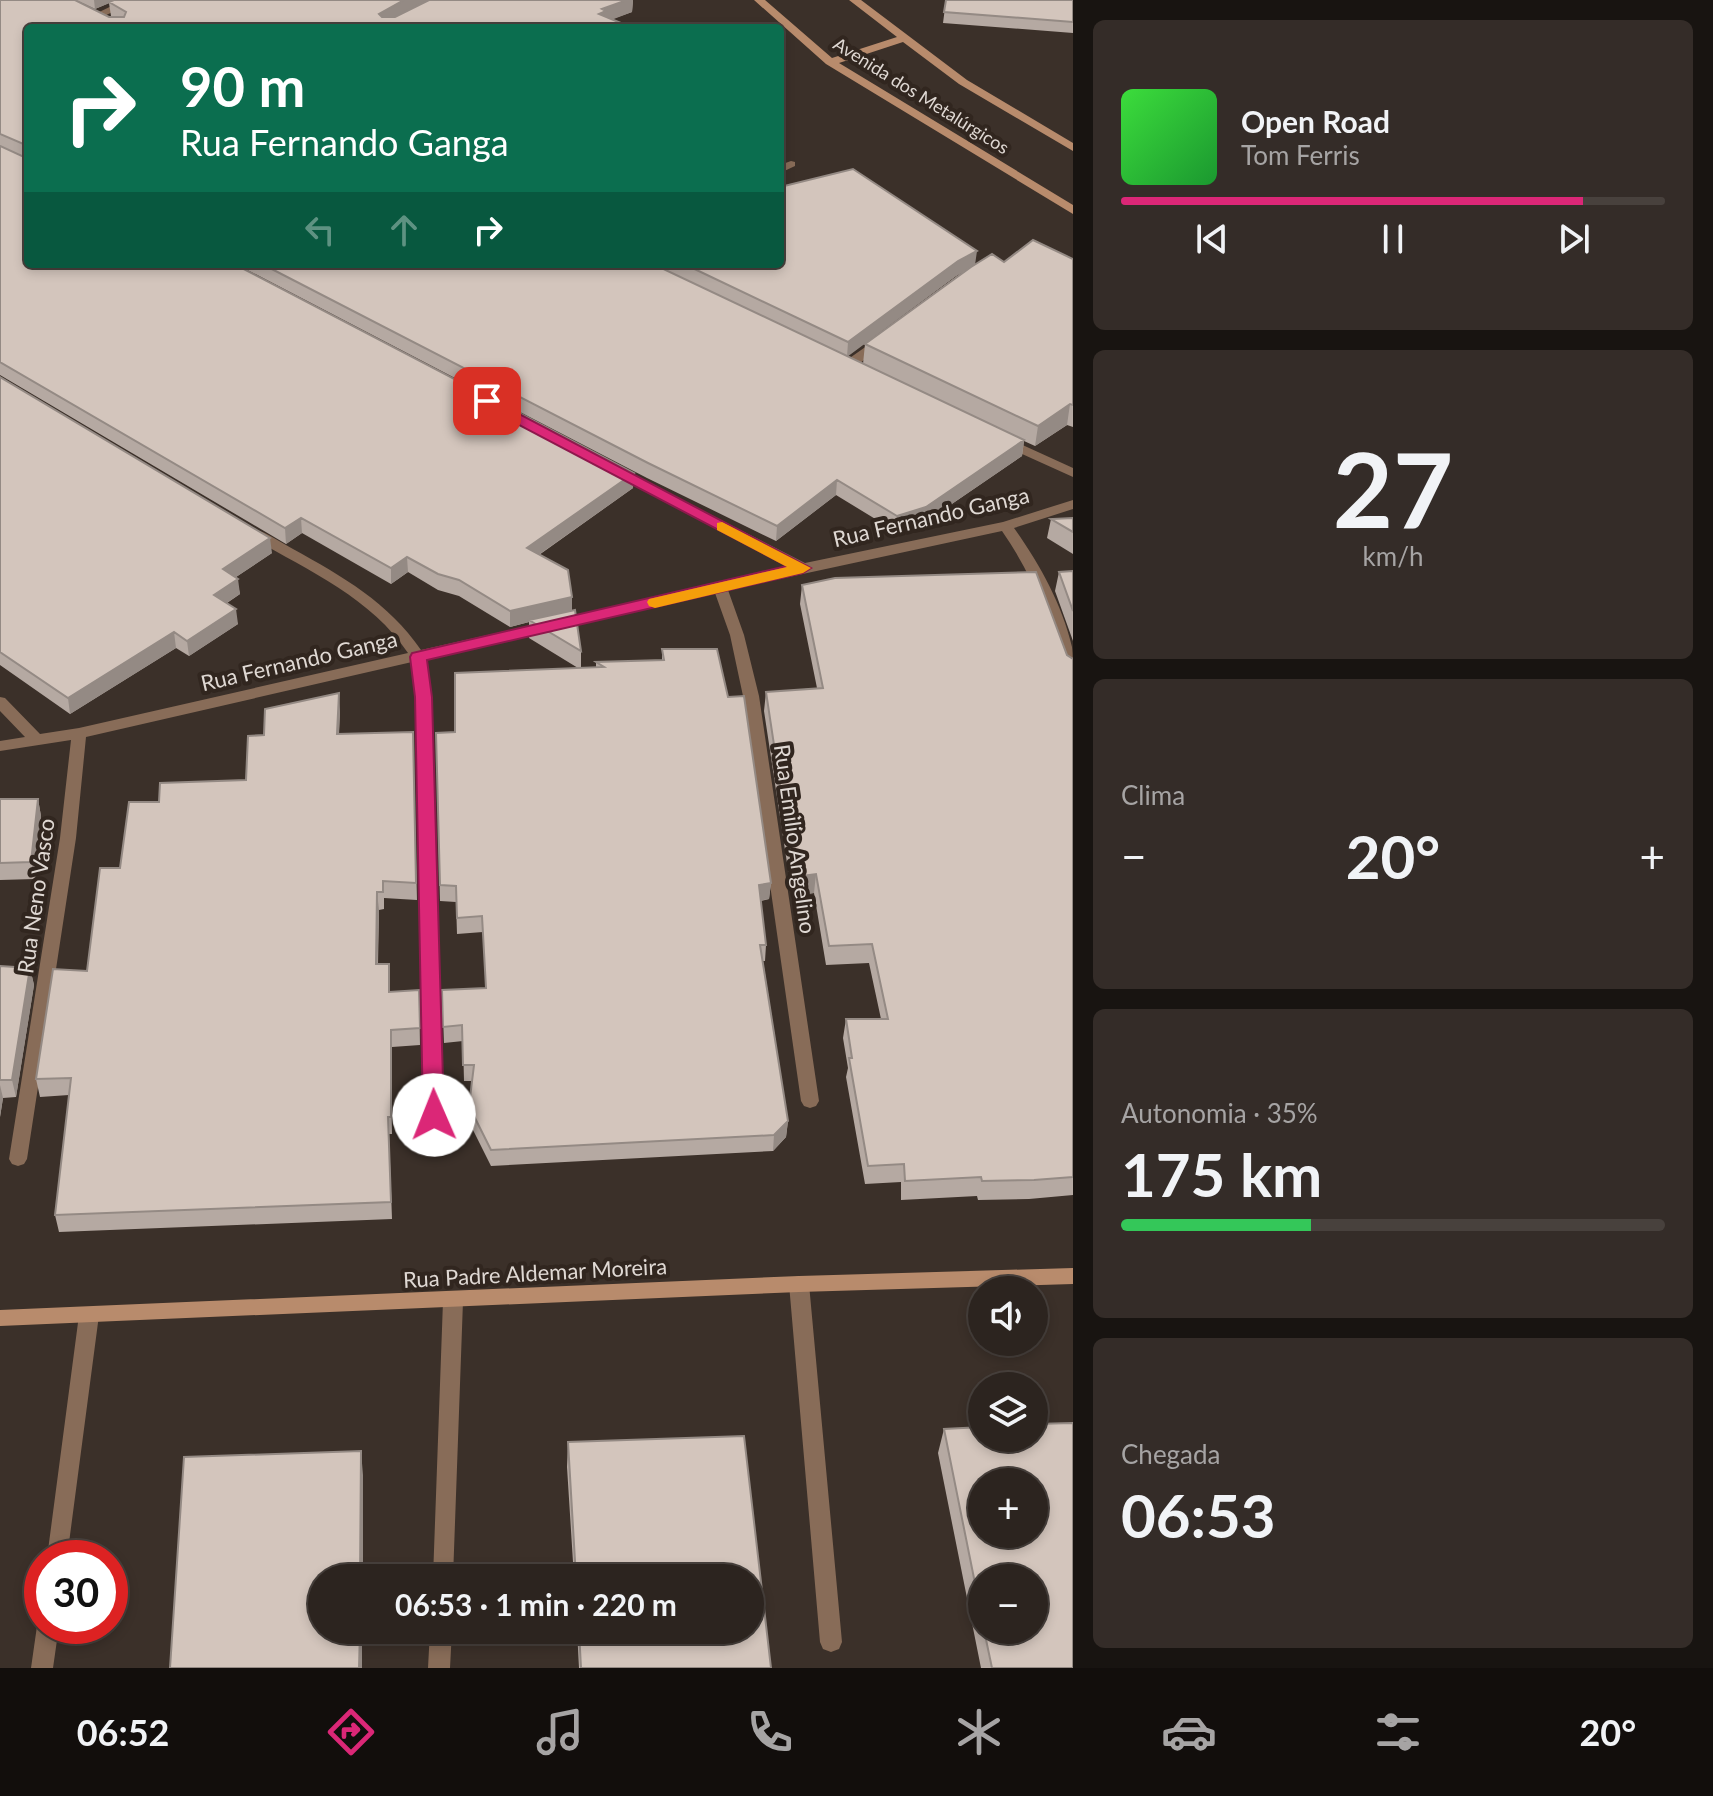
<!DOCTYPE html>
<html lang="pt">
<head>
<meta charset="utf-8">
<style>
  body { margin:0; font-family:Lato,sans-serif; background:#342c28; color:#f1f3f6; height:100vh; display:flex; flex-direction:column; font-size:30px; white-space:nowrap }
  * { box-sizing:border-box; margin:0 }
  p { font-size:26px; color:#a6a4a4 }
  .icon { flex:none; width:44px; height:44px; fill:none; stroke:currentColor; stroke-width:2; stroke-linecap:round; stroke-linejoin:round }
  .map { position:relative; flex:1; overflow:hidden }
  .details { display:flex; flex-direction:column; gap:20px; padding:20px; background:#181411; width:640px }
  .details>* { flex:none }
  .hud { position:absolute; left:24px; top:24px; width:760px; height:244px; border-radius:8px; box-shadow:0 4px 12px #0003,0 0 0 2px #48413d; background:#0b6e4f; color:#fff; overflow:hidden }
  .tools { position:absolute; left:968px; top:1276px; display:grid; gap:16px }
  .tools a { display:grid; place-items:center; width:80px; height:80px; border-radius:50%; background:#2c241f; box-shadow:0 4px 12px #0003,0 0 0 2px #48413d; font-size:40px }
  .speed { position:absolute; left:24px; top:1540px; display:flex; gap:16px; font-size:40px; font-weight:700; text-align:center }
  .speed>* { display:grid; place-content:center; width:104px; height:104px; border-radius:50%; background:#2c241f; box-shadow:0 4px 12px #0003,0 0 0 2px #48413d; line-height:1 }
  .speed .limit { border:12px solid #d22; background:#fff; color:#111 }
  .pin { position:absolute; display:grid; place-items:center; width:68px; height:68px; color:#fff; margin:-34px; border-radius:16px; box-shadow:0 4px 12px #0006 }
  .me { position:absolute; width:88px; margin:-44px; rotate:359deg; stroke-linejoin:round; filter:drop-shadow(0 0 6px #0008) }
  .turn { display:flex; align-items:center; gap:28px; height:168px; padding:0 24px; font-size:36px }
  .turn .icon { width:104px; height:104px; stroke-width:2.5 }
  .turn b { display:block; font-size:56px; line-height:68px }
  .lanes { display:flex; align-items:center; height:76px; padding:0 24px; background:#0003; justify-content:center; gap:40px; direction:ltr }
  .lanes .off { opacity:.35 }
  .big { font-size:60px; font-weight:700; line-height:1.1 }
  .details .widget { flex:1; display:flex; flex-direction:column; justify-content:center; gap:12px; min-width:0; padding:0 28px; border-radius:12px; background:#342c28 }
  .details .dial { align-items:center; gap:0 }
  .dial b { font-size:104px; line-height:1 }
  .song { display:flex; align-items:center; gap:24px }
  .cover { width:96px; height:96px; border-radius:12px; background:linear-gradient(135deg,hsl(120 70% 55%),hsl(130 70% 35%)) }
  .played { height:8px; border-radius:4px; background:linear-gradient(90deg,#db2777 85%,#48413d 85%) }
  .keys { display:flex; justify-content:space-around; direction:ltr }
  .heat { display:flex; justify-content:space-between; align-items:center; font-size:44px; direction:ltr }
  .charge { height:12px; border-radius:6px; background:linear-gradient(90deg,#34c759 35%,#48413d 0) }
  .trip { position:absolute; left:308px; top:1564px; width:456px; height:80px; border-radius:40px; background:#2c241f; box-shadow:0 4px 12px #0003,0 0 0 2px #48413d; font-weight:700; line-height:80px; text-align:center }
  .dock { display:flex; height:128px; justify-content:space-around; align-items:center; background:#120e0c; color:#a6a4a4 }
  .dock .icon { width:56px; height:56px }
  .dock .on { color:#db2777 }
  .dock b { font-size:36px; color:#f1f3f6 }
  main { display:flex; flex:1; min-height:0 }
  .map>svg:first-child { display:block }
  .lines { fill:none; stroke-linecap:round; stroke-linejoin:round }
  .street { fill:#886c58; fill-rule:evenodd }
  .secondary { fill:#b88b6c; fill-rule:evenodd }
  .wall { fill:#b5a9a2; fill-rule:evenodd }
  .shaded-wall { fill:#948a84 }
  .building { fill:#d3c5bc; stroke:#948a84; stroke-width:2; fill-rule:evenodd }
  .route { fill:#db2777; stroke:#8e194d; stroke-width:2 }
  .slow { fill:#f59e0b }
  .labels { text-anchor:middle; stroke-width:8; stroke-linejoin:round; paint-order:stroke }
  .far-street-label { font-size:18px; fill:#dfd8d3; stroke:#31261f }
  .street-label { font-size:22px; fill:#dfd8d3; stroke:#31261f }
</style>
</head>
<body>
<main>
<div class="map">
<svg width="1073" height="1668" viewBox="0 0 1073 1668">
  <rect width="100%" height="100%" fill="#3b3029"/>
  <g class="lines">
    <path class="street" d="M124 0H138L100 18 91 16Z
      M791 161 795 162V166L780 173V165Z
      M881 336 885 337V343L854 368H844V362Z
      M1005 437 1073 468V477L1000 444V438Z
      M615 466 805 563 1003 522 1073 500V509L1014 528C1039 563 1062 604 1072 647 1073 656 1073 668 1073 678L1066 673C1050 623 1033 575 1002 531L728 590 744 635 759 696 819 1101 816 1106 810 1108 804 1106 801 1101 743 696 730 635 715 593 425 659 432 697 443 1115 440 1120 434 1122 428 1120 425 1115 416 697 412 662 86 737 76 838 27 1159 24 1164 18 1166 12 1164 9 1159 60 838 71 740 0 751V741L25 737 0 711V697L5 698 40 734 79 728 408 653C371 597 305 569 249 536L247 533 254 529C268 533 280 542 293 549 342 576 389 603 421 650L789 567 610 473 608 470Z
      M799 1276 806 1278 809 1284 842 1642 839 1649 831 1652 823 1649 820 1642 789 1284 792 1278Z
      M453 1293 460 1295 463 1301 453 1578H433L443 1301 446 1295Z
      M89 1307 96 1309 99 1315 67 1558H47L79 1315 82 1309Z
      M42 1618V1626H59L53 1668H31L37 1626Z
      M430 1630H452L450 1668H428Z"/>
    <path class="secondary" d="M754 0H765L832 58 897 37 849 0H861L967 80 1073 143V151L959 84 903 42 839 63 1073 205V214L826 64Z
      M1073 1268V1284L799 1292 0 1326V1310L799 1276Z"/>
  </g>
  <path class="wall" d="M0 0H633L632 12 612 19 28 28V264L633 488 539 555 572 597V610L581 651V668L596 667V662L662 660V649L771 883 769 899 761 901 766 945 765 961H763L788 1121 786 1137 773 1151 491 1166 469 1122V1106L472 1081H464L463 1041 444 1043 442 990 486 988 483 932 457 934 456 902 440 901 436 733 455 732 578 668 529 638V622L510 627 459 596 438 590 408 572 391 584 302 533 286 544 0 375ZM76 0 95 9 109 3 111 16 112 17H109Z
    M946 0H1073V33L943 23Z
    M1073 259V427L1067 425 1035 446 1024 441 1022 456 924 523 895 531 836 495 776 541 647 478 236 264H975ZM964 271 865 344 863 364 847 356 956 276Z
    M0 377 272 553 236 577 240 594 227 603 238 624 189 656 176 648 70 714 0 665Z
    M1073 518V554L1047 538 1051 519Z
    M1073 571V641L1055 591 1059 572Z
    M802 585 1067 655 1073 659V1195L1029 1199 978 1200 977 1196 901 1200V1182L865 1184 846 1077 848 1068 843 1038 846 1019H881L869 963 826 965 814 893 792 896 764 711 766 692 817 688 800 604Z
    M340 710 339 734 413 732 417 900 384 898V909L379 910 378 964 390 981V992L419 990 420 1045 392 1047V1134H389L392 1219 59 1232 55 1215 69 1095 40 1097 36 1079 87 971 120 868 159 802 246 780 264 735Z
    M0 799H38L41 816 35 879 0 880Z
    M0 966 30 968 34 985 16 1097 3 1098 0 1117Z
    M944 1429 1073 1668H981L938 1453ZM982 1578 1034 1630H982Z
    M744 1436 771 1668H579L577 1630H750V1578H574L567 1467 568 1442Z"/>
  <path class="shaded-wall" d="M94 0H117L95 9Z
    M404 0H430L380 27 379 14Z
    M627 0H633L632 12 606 22 599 14 602 9Z
    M977 251 975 265 956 276 847 357 848 342 958 261Z
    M1070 404 1067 425 1035 446 1038 426Z
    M1024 440 1022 456 924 523 895 531 897 516Z
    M634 473 633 488 527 563V548Z
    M837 480 836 495 776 541 777 526Z
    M301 518 302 533 286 544 285 528Z
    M270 538 272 553 224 585 223 569Z
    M407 557 408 572 391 584V568Z
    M238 579 240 594 216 610 214 595Z
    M572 597V613L529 620V622L510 627V611Z
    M236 609 238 624 189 656 187 641Z
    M174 632 176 648 70 714 68 698Z
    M339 693 340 710 338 751 337 734Z
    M38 799 41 816 35 879 31 862Z
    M816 874 814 893 792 896 794 877Z
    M771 883 769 899 757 901 759 885Z
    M377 892 379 910 377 981 376 964Z
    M30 968 34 985 16 1097 12 1080Z
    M391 1030 392 1047V1134L391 1117Z
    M0 1085 3 1098 0 1117Z
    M788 1121 786 1137 773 1151 774 1135Z
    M361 1451 363 1475V1578H360Z
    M360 1630H362V1668H359Z"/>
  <path class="building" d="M0 0H75L109 17H124L126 12 109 2 114 0H404L379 14 382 17H395L429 0H627L602 9 606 11 599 14 633 28H28V146L0 134Z
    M946 0H1073V22L944 12Z
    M0 146 24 157 28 156V264H234L634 473 527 548 568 570 572 597 510 611 459 580 438 574 407 557 391 568 301 518 285 528 0 362Z
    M853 169 977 251 958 261 848 342 684 264H780V187Z
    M1033 240 1073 259V405L1070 404 1038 426 865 344 971 267 992 254 1004 262Z
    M262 264H653L1024 440 926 507 897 516 837 480 777 526 648 463Z
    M0 377 270 538 223 569 238 579 214 595 236 609 187 641 174 632 68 698 0 652Z
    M1073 518V532L1051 519Z
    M1073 571V611L1059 572Z
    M1036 572 1067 655 1073 659V1177L1034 1180 982 1181 981 1177 905 1181 904 1164 868 1166 849 1058H852L846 1019H888L872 944 829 946 816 874 794 877 766 692 823 688 802 585 835 578Z
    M575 610 581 651 529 620Z
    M662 649H717L728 697 744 696 771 883 759 885 766 945H760L788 1121 774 1135 491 1150 469 1106 474 1065H463L462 1025 443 1027 442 990 486 988 482 916 457 918 456 886 440 885 436 733 455 732V673L604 667 596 662 664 660Z
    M339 693 337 734 413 732 416 883 383 881V892H377L376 964H389V992L419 990 420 1028 391 1030V1117H388L391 1202 55 1215 71 1078 36 1079 53 969 87 971 100 868H120L129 802H159L160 783 246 780 248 736 264 735 265 709Z
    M0 799H38L31 862 0 863Z
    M0 966 30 968 12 1080H0Z
    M1073 1423V1668H992L984 1630H1034V1578H982V1618L944 1429 982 1427V1438H1034V1424ZM982 1482H1034V1534H982Z
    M744 1436 771 1668H581L579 1630H750V1578H576L568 1442Z
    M361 1451 360 1578H322V1630H360L359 1668H170L184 1457Z"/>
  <path class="route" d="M487 397 811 568 803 573 427 660 432 697 444 1115 441 1120H426L423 1115 415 697 410 657 412 653 787 566 481 405V398Z"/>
  <path class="slow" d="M722 522 811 568 803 573 655 608 649 606 647 602 649 599 787 567 717 530V523Z"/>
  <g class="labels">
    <g class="far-street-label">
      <text transform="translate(921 96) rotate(32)" y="6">Avenida dos Metalúrgicos</text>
    </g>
    <g class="street-label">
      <text transform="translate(931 517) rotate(-13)" y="8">Rua Fernando Ganga</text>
      <text transform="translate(299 661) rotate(-13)" y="8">Rua Fernando Ganga</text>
      <text transform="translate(795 839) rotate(82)" y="8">Rua Emilio Angelino</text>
      <text transform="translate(36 896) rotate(-82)" y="8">Rua Neno Vasco</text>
      <text transform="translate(535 1273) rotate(-3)" y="8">Rua Padre Aldemar Moreira</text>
    </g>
  </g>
</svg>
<div class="tools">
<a><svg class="icon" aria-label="sound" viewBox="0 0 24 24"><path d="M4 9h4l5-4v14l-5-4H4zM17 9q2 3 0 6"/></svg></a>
<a><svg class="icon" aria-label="layers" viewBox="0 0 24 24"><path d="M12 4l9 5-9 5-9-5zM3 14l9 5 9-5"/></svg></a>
<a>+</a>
<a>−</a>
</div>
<div class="speed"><div class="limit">30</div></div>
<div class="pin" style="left:487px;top:401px;background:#d93025"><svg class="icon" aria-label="arrive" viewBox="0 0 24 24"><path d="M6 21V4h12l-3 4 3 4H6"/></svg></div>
<svg class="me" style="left:434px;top:1115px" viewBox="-20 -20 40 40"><circle r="19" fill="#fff"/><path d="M0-13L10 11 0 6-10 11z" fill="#db2777"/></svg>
<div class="trip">06:53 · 1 min · 220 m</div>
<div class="hud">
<div class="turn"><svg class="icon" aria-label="right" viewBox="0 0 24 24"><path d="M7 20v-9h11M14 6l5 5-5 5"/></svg><div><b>90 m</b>Rua Fernando Ganga</div></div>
<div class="lanes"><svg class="icon off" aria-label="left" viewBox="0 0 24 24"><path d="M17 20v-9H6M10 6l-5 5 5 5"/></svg><svg class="icon off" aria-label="ahead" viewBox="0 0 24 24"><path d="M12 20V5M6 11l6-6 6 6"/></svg><svg class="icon" aria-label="right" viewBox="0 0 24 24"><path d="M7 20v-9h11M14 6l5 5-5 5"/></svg></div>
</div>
</div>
<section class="details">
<div class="widget">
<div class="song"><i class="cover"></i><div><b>Open Road</b><p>Tom Ferris</p></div></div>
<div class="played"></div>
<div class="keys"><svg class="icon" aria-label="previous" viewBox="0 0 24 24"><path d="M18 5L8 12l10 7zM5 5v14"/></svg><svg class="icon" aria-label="pause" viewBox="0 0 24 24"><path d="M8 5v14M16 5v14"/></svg><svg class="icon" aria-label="next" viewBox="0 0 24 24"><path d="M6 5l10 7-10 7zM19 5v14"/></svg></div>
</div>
<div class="widget dial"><b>27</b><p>km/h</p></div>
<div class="widget"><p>Clima</p>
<div class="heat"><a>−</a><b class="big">20°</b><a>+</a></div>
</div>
<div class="widget"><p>Autonomia · 35%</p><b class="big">175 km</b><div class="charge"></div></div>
<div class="widget"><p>Chegada</p><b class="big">06:53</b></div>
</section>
</main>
<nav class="dock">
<b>06:52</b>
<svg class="icon on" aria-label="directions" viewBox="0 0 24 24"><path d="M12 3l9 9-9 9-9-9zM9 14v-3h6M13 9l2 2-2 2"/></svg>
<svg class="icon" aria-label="music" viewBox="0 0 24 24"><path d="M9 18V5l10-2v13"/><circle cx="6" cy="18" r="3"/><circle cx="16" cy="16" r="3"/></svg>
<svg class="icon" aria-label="phone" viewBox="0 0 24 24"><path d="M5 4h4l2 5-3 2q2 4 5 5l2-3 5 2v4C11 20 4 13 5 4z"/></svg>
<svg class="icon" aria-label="climate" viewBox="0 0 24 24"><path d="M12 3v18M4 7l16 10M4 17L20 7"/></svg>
<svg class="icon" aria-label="car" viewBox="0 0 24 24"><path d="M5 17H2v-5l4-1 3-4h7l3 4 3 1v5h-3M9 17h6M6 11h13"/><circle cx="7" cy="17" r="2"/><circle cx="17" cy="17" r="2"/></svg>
<svg class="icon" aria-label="filters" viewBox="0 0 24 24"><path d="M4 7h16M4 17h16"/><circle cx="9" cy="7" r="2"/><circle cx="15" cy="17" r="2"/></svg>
<b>20°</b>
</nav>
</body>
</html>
